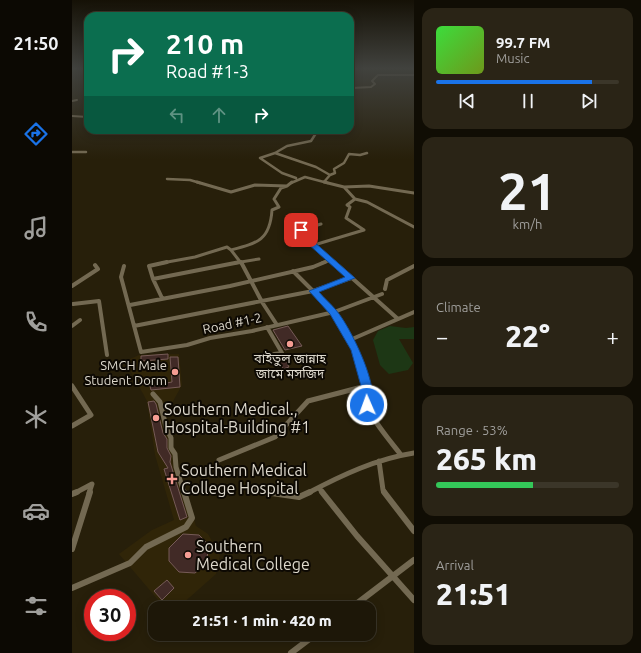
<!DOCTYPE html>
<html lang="en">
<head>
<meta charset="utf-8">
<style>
  body { margin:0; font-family:Ubuntu,"Noto Sans Bengali",sans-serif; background:#2a2416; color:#f1f3f6; height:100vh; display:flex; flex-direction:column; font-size:15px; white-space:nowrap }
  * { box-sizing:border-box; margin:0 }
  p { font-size:13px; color:#a09f9c }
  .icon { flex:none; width:22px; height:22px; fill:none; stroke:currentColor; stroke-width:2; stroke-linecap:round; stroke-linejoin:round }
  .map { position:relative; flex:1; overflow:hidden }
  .details { display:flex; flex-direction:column; gap:8px; padding:8px; background:#100d04; width:227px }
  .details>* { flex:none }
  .top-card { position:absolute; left:12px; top:12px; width:270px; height:122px; border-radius:12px; box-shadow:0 2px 10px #0003,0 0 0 1px #3b3629; background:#0b6e4f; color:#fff; overflow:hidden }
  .speed { position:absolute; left:12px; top:589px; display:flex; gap:8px; font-size:20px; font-weight:700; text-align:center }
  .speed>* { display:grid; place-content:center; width:52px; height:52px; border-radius:50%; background:#1d1708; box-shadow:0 2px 10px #0003,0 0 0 1px #3b3629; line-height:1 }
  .speed .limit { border:6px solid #d22; background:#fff; color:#111 }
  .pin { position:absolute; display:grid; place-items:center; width:34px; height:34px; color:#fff; margin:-17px; border-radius:8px; box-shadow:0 2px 6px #0006 }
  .me { position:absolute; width:44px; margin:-22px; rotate:358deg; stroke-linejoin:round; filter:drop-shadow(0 0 3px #0008) }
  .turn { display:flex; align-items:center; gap:14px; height:84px; padding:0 16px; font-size:18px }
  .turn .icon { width:52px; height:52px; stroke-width:2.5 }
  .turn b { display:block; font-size:28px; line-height:34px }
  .lanes { display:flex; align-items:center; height:38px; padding:0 16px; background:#0003; justify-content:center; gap:20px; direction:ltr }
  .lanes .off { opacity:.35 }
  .big { font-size:30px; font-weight:800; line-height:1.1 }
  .details .card { flex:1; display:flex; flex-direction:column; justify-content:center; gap:6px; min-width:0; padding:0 14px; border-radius:12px; background:#2a2416 }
  .details .dial { align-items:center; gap:0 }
  .dial b { font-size:52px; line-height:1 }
  .song { display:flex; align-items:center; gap:12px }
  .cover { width:48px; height:48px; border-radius:6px; background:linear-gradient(135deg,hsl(120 70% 55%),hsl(80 70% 35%)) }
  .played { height:4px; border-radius:2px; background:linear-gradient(90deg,#1a73e8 85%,#3b3629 85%) }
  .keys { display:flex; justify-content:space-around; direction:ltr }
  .heat { display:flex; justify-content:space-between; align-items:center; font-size:22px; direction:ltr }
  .charge { height:6px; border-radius:3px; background:linear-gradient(90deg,#34c759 53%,#3b3629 0) }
  .trip { position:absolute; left:76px; top:601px; width:228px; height:40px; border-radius:12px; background:#1d1708; box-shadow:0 2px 10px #0003,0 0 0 1px #3b3629; font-weight:800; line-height:40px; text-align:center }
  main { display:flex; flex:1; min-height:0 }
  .menu { display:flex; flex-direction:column; width:72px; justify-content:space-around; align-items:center; background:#0c0903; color:#a09f9c }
  .menu .icon { width:28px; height:28px }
  .menu .selected { color:#1a73e8 }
  .menu b { font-size:18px; color:#f1f3f6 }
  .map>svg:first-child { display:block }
  .built { fill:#302508 }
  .green { fill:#1d3715 }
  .building { fill:#412a26; stroke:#765b57 }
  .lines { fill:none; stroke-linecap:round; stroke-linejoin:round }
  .street-far5 { stroke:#736952; stroke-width:2 }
  .street-far4 { stroke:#736952; stroke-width:2.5 }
  .street-far3 { stroke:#736952; stroke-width:3 }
  .street-far2 { stroke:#736952; stroke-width:4 }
  .street-far1 { stroke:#736952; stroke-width:5 }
  .street { stroke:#736952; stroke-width:6 }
  .route { fill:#1a73e8; stroke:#114b97 }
  .poi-dot { fill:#f59c93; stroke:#0d0903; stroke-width:1.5 }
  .labels { text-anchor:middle; stroke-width:4; stroke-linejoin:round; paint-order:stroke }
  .street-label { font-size:13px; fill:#ddd8cc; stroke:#0d0903 }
  .poi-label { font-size:13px; fill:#ddd8cc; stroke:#0d0903 }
  .near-poi-label { font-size:16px; fill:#ddd8cc; stroke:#0d0903; text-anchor:start }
</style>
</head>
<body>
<main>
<nav class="menu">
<b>21:50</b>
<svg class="icon selected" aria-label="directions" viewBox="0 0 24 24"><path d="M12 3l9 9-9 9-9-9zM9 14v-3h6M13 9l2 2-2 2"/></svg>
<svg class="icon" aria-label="music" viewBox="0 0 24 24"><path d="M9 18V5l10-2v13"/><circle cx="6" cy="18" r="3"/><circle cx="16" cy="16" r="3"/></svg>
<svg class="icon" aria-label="phone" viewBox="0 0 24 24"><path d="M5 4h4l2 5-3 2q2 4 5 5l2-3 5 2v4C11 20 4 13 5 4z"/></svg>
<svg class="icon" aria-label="climate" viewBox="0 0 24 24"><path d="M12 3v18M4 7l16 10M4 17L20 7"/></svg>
<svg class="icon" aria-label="car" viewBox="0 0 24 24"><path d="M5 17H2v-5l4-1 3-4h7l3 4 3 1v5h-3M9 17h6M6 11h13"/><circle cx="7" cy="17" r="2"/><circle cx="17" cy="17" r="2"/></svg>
<svg class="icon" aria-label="filters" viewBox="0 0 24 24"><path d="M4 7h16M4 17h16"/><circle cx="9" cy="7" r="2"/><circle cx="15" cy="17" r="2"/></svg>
</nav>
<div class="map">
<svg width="342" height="653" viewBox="0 0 342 653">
  <rect width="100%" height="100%" fill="#271f0a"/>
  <path class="built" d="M107 354 110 385 94 414 106 467 124 526 136 534 148 555 144 574 109 605 93 608 47 554 80 530 102 520 83 455 75 401 54 363 58 359 67 355Z"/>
  <path class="green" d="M318 326 334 328 342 327V339H327L341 363 336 370 317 374 308 365 301 340 306 331Z"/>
  <path class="building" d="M216 326 230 346 213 350 201 330Z
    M96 354V359L69 361V356Z
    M211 356 217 367 211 369 205 357Z
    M98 357H106L108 387 79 390 78 386 100 382Z
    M82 401 84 404 91 433 95 439V448L99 456 98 462 115 517 108 520 92 469 96 468 86 452 76 402Z
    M111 534 127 535 137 545 134 564 123 573 107 572 97 561V548Z
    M95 580 102 588 90 600 82 591Z"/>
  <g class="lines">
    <path class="street-far5" d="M0 69 5 68
      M280 88 299 87 303 84 300 81 306 75H342
      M0 101 5 100
      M0 116 16 117"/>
    <path class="street-far4" d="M0 152H14
      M203 153 244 167 258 175
      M224 178 210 173 188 158 203 153 215 146 239 141 246 130
      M95 179 118 180 128 183
      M219 183 233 177 252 182
      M256 183 252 182 258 175 263 173 262 169 272 163 277 154 288 155 295 153"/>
    <path class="street-far3" d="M125 182 159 192 183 185 215 186 220 182
      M252 182 272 187 283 199 295 202 342 227
      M272 187 297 186 342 193
      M249 224 229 230V234L263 263
      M242 245 292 230 274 218 278 207 275 205 283 199
      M90 263 123 257 155 247 159 250
      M163 263 187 259
      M169 263 159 250C186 243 198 240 200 210L207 207 202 199 209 188 215 186
      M250 263 259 260"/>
    <path class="street-far2" d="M169 262 190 302 205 325
      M262 262 326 319
      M52 266 49 277 69 352 115 345 138 338 180 331 262 312 310 294
      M221 271 262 312 284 350 289 365
      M81 279 77 266 95 262
      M0 286 26 269 23 265
      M313 289 315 280 342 266
      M90 298 81 279 168 262
      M1 304 27 301 35 355
      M58 305 158 286 241 267 253 262
      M0 326 8 320
      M62 326 241 291 279 278
      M195 327 210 353 202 354
      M278 340 342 312"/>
    <path class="street-far1" d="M288 364C292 377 292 390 295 404 298 418 320 443 329 455
      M0 386 19 415 0 426
      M81 394 88 402 94 427 99 438V448L103 454 104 467 112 493
      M147 460 203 437 236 401 294 386
      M307 461 311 490 313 493
      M247 488 251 493
      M177 489 200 493
      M3 493 20 484 17 493
      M236 493C270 475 304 459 342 453"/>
    <path class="street" d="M193 492 227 497 238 492
      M250 492 285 536 342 600
      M312 492 342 531
      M0 494 5 492
      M0 549 18 492
      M0 588 58 563 74 547 114 527 120 518 112 492
      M279 608 342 560
      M219 653 244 634"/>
  </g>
  <linearGradient id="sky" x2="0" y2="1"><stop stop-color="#151106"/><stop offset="0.43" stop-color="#41423e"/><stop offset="1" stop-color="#41423e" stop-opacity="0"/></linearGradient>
  <rect width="342" height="159" fill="url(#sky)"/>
  <path class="route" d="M226 228H232V233L283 278 247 292C252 298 259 304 264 310 278 326 309 389 299 408H291L289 386 279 350 258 314 237 291 273 277 226 235Z"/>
  <g class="poi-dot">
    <circle cx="218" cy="344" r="4"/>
    <circle cx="103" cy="372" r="4"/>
    <circle cx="84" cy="418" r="4"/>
    <path d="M98 473h4v4h4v4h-4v4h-4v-4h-4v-4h4z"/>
    <circle cx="116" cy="555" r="4"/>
  </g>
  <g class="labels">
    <g class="street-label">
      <text transform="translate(160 323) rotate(-12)" y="5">Road #1-2</text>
    </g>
    <g class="poi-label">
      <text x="218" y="363">বাইতুল জান্নাহ<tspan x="218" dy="15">জামে মসজিদ</tspan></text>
      <text x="95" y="370" text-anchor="end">SMCH Male<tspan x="95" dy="15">Student Dorm</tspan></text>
    </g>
    <g class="near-poi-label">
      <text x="92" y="415">Southern Medical.,<tspan x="92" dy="18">Hospital-Building #1</tspan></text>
      <text x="109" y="476">Southern Medical<tspan x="109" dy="18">College Hospital</tspan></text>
      <text x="124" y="552">Southern<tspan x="124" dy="18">Medical College</tspan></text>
    </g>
  </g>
</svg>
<div class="speed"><div class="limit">30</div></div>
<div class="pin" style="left:229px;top:230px;background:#d93025"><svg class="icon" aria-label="arrive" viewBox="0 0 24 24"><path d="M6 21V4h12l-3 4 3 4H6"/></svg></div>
<svg class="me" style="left:295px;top:405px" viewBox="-20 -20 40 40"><circle r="17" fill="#1a73e8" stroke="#fff" stroke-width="3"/><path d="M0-11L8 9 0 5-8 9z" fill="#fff"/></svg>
<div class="trip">21:51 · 1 min · 420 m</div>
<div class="top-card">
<div class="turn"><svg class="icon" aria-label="right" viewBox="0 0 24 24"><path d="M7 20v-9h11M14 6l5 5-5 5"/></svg><div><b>210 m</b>Road #1-3</div></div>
<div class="lanes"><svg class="icon off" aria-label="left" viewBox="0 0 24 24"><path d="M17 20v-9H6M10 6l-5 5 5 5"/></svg><svg class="icon off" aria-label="ahead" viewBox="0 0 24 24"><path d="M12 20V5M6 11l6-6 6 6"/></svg><svg class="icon" aria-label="right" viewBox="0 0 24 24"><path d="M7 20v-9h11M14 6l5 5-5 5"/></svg></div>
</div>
</div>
<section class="details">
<div class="card">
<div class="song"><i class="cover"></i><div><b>99.7 FM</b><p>Music</p></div></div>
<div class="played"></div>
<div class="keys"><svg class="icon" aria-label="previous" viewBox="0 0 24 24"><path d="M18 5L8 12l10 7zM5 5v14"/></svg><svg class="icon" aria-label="pause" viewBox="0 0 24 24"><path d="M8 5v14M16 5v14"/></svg><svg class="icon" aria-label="next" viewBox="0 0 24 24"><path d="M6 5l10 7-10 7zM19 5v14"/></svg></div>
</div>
<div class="card dial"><b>21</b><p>km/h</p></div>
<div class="card"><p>Climate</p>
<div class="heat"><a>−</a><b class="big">22°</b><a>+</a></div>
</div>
<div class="card"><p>Range · 53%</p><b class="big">265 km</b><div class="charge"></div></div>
<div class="card"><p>Arrival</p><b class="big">21:51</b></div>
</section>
</main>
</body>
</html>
